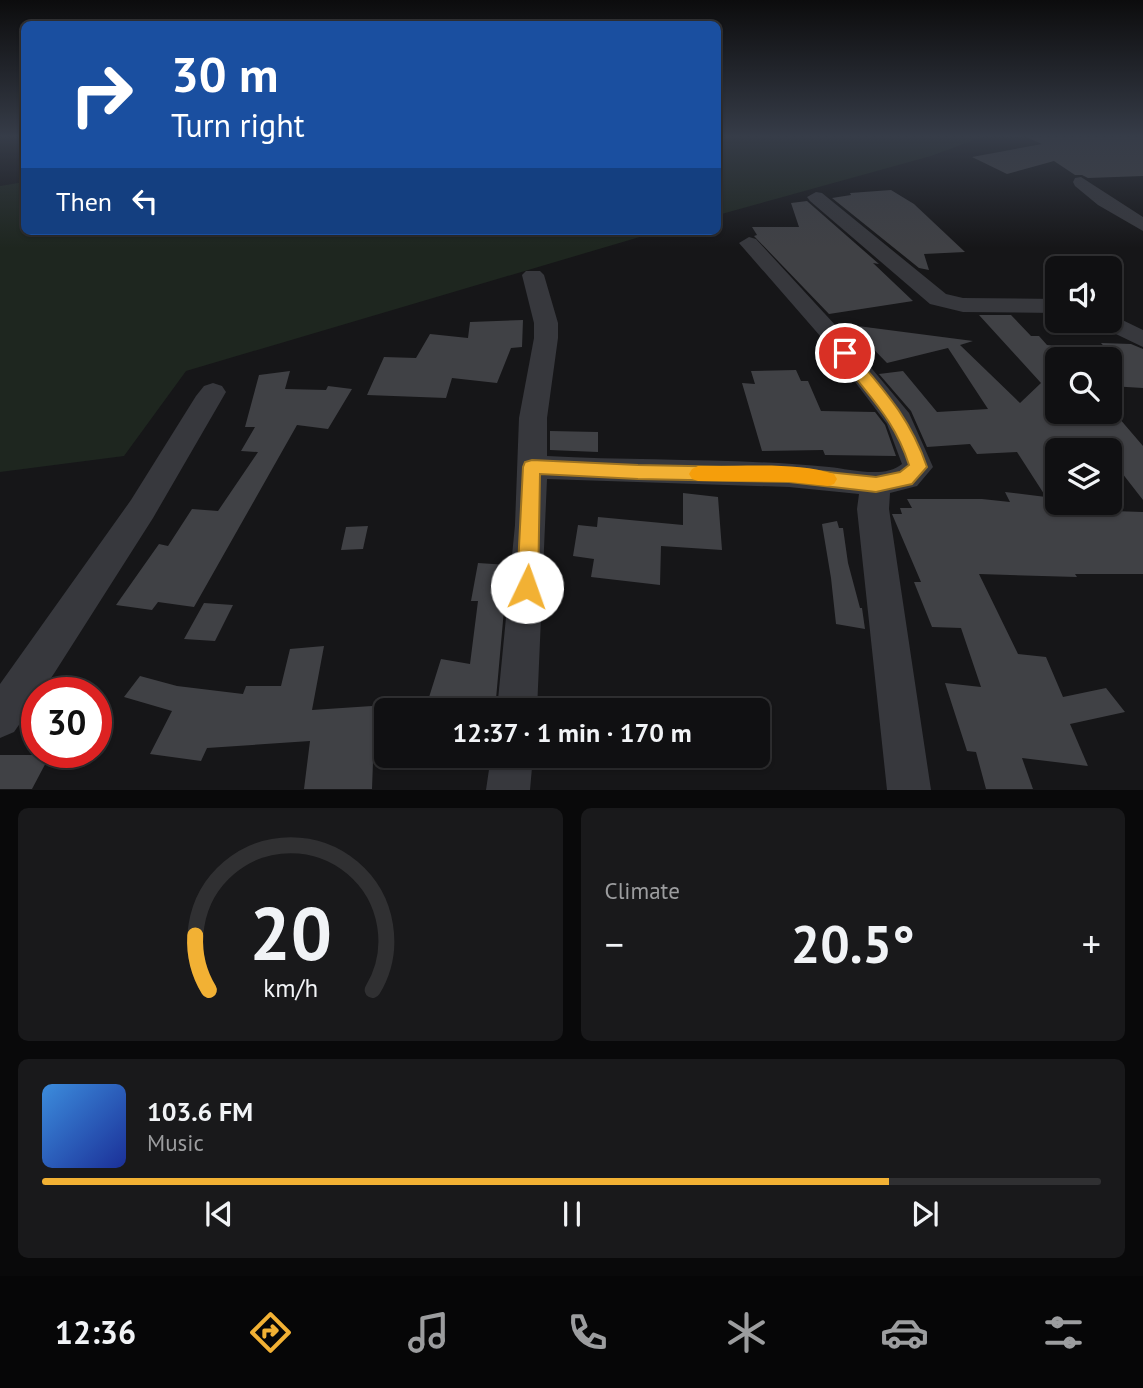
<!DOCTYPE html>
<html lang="en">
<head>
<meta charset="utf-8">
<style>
  body { margin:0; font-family:"PT Sans",sans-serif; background:#19191b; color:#f1f3f6; height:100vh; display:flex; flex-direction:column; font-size:26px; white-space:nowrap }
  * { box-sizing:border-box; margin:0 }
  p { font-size:23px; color:#9c9d9f }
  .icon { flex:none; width:38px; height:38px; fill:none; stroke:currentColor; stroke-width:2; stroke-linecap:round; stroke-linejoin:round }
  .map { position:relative; height:790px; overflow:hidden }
  .details { display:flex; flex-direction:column; gap:18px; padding:18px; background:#09090a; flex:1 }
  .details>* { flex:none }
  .top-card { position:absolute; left:21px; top:21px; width:700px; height:214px; border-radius:10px; box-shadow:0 2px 5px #0004,0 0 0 2px #303032; background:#1a4fa0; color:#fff; overflow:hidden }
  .controls { position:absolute; left:1045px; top:256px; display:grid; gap:14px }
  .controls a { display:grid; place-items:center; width:77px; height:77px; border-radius:10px; background:#101012; box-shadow:0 2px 5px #0004,0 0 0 2px #303032; font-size:35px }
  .speed { position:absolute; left:21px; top:677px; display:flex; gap:14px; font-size:35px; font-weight:700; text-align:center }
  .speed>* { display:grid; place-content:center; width:91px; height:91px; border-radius:50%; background:#101012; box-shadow:0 2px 5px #0004,0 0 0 2px #303032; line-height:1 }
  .speed .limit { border:10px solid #d22; background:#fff; color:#111 }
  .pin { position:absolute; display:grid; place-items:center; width:60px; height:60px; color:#fff; margin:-30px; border:4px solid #fff; border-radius:50%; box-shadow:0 2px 7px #0007 }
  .me { position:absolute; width:77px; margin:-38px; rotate:3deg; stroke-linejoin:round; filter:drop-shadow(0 0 5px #0008) }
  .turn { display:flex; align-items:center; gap:24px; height:147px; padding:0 35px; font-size:32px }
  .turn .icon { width:91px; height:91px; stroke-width:2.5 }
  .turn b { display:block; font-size:49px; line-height:60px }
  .then { display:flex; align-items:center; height:66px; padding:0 35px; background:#0003; gap:14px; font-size:26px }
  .big { font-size:52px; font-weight:700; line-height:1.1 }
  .details .tile { flex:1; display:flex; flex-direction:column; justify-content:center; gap:10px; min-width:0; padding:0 24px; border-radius:10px; background:#19191b }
  .details .dial { align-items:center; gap:0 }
  .dial svg { height:182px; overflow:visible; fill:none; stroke:#303032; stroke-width:7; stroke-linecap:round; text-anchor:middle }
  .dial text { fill:#f1f3f6; stroke:none }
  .song { display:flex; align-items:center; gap:21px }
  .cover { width:84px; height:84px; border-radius:10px; background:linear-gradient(135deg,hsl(210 70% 55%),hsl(230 70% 35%)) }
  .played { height:7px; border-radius:4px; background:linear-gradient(90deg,#f2b134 80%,#303032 80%) }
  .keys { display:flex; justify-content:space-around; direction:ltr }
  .heat { display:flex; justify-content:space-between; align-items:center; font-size:38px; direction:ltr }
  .details .tiles { flex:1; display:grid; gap:18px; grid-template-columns:1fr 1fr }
  .tile:last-child { grid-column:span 2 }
  .trip { position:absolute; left:374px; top:698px; width:396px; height:70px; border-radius:10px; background:#101012; box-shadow:0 2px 5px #0004,0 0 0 2px #303032; font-weight:700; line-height:70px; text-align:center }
  .menu { display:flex; height:112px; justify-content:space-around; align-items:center; background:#060607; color:#9c9d9f }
  .menu .icon { width:49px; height:49px }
  .menu .selected { color:#f2b134 }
  .menu b { font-size:32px; color:#f1f3f6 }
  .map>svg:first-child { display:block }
  .green { fill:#1e261f }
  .building { fill:#404145 }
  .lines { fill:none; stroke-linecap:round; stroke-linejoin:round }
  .street { fill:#37383d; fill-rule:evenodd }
  .route { fill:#f2b134; stroke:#9d7322; stroke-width:2 }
  .slow { fill:#f59e0b }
</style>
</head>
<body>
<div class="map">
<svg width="1143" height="790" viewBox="0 0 1143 790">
  <rect width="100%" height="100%" fill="#161618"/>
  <path class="green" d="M718 137H982L931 156 718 215Z
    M24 182V231H660L186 371 124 456 0 472V186Z"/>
  <path class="building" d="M1026 137H1143V176L1088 178 1082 175H1075L1054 161 1007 174 972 157 1042 144Z
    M891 190 914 204 965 252 924 254 929 270 919 268 832 198 851 195 850 193Z
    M807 201 879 264 873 263 913 301 829 314 754 236 757 235 752 227H799L791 203Z
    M979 315H1011L1031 336H1039L1047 345 1057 346V411H1113L1143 446V500L1115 464H1110V450H1057V502H1078L1083 510 1143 512V574H1075L1077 577 979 574 1018 654 1046 657 1063 697 1106 688 1125 712 1070 724 1088 766 1022 758 1033 789H986L976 752 967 751 945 683 981 687 961 628 932 627 914 582H921L892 514H902L900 508H912L907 499H982L1010 502 1005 492 1046 497 1017 452 977 454 970 444 927 447 911 411 879 374 903 371 937 412 988 409 948 348 887 363 850 325 973 341 960 345 1020 403 1041 383Z
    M523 320 522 347 511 348 497 383 452 378 446 398 367 395 384 357 416 358 430 334 468 338 470 322Z
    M1101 343 1131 344 1143 349V388L1110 386V353Z
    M796 370 801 381H808L821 411 875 412 885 425 896 456 825 455 823 450 762 451 742 383 755 384 751 371Z
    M290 371 285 389 326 390 328 386 352 389 328 429 297 425 194 607 158 602 152 610 116 605 159 544 168 546 192 509 218 511 258 452 241 451 255 427H245L259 375Z
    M550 431 598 432V452L550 450Z
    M683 493 718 497 722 550 661 546 660 585 591 577 594 559 573 556 578 525 597 527 598 517 683 525Z
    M837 521 839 528H843L848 563 860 608H862L865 629 836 624 831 578 822 524Z
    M368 526 363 549 341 550 346 527Z
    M478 563 508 565 495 710H425L441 659 470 664 478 601H471Z
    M204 603 233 605 215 641 184 639Z
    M324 646 312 710 387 705 383 733 374 734 372 789H304L310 741 207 748 201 761 150 754 172 711 124 697 140 676 177 686 243 694 246 686H281L290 649Z
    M0 755H50L32 789H0Z"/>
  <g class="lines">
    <path class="street" d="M1081 177 1143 217V231L1098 205 1075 186 1073 182 1075 178Z
      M816 192 822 193 946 294 963 298 1057 299V313L963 312 930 304 810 201 807 197Z
      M749 237 756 239 837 327 909 413 933 467 917 486 890 493 889 509 931 790H887L857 509 859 494 789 487 547 479 537 710H497L515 525 519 418 534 338V323L522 275 526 271H540L544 275 558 323V338L547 418V456C641 461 736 458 829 467 850 469 885 479 902 464L887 424 821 337 739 243Z
      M1110 314 1143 330V347L1097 325 1094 320H1110Z
      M213 383 222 386 226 392 153 518 55 672 41 693H37V699L14 732 0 738V684L131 500 196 396 204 386Z
      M491 756H533L530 790H486Z"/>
  </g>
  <linearGradient id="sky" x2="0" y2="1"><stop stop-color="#0c0c0d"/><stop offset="0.55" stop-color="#363c48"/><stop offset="1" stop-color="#363c48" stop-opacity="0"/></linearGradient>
  <rect width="1143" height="248" fill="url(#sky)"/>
  <path class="route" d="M845 348 850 350C883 389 910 417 927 467L912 484 876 492 789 482 638 479 540 474 538 587 535 594 527 597 520 594 517 587 523 467 525 462 532 460 638 465 789 468 876 477 900 472 909 465C893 415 865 394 837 353Z"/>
  <path class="slow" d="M698 466C739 467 796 461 834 474L837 479 834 484 828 486 789 482 698 481 692 479 689 474 692 469Z"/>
</svg>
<div class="controls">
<a><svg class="icon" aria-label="sound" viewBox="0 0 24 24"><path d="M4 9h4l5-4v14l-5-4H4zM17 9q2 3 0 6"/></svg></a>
<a><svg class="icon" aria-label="search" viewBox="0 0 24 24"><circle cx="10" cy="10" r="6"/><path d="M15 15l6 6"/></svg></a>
<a><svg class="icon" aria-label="layers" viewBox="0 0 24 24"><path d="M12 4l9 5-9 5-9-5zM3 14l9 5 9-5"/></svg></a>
</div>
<div class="speed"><div class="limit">30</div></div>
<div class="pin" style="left:845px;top:353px;background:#d93025"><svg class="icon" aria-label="arrive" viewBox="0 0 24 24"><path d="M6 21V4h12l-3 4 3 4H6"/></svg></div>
<svg class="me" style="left:527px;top:587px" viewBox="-20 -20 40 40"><circle r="19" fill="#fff"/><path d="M0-13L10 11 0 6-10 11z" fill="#f2b134"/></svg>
<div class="trip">12:37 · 1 min · 170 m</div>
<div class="top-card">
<div class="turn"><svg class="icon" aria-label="right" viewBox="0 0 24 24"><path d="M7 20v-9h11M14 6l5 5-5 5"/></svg><div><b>30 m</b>Turn right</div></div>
<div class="then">Then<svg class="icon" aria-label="left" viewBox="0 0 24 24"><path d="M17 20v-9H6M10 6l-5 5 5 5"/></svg></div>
</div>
</div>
<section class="details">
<div class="tiles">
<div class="tile dial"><svg viewBox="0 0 100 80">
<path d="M14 69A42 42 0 1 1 86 69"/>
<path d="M14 69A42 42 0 0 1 8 45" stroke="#f2b134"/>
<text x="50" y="56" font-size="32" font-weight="700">20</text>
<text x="50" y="72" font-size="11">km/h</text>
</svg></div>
<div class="tile"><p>Climate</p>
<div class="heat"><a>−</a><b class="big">20.5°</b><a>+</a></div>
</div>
<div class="tile">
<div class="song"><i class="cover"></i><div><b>103.6 FM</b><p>Music</p></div></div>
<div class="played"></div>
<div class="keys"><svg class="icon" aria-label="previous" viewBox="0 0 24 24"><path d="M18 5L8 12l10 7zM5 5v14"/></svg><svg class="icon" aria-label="pause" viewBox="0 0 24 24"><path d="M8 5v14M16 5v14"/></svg><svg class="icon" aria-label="next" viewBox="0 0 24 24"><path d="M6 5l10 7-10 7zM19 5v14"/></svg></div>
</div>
</div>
</section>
<nav class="menu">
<b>12:36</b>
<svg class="icon selected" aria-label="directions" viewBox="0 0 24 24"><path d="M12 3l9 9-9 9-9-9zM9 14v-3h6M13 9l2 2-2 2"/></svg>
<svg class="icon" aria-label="music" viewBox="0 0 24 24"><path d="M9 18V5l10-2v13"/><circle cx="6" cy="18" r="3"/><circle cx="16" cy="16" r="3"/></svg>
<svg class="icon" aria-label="phone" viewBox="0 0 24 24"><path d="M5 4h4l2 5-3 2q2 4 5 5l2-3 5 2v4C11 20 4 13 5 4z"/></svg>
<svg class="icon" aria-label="climate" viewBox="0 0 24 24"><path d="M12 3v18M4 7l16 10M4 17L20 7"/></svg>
<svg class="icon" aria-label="car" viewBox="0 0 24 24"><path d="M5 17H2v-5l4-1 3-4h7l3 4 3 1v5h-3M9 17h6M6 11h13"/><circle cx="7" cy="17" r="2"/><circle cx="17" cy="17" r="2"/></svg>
<svg class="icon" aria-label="filters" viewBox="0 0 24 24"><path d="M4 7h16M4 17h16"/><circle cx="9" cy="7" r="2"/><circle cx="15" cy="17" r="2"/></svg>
</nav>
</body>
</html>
